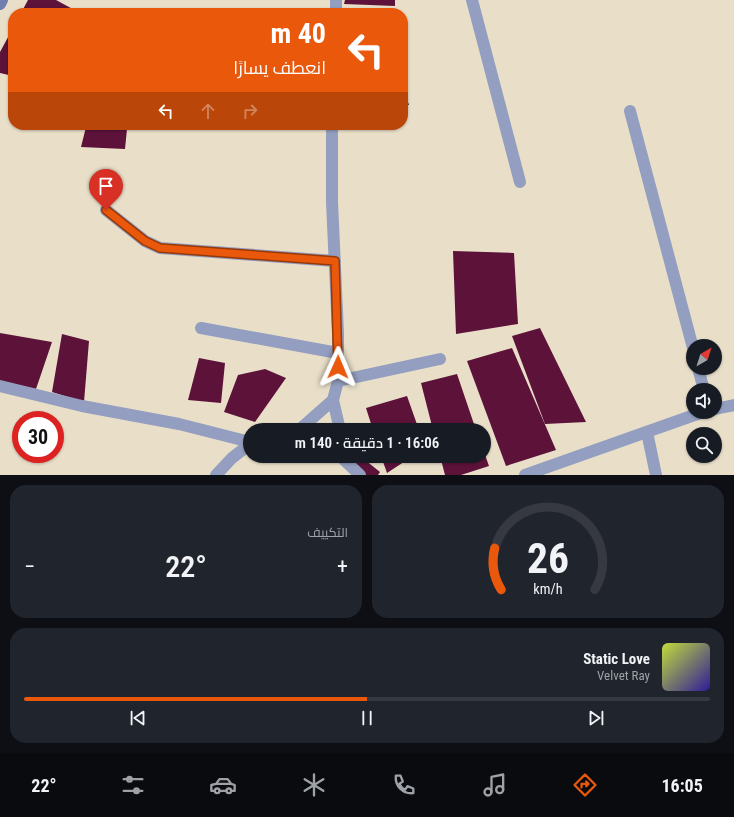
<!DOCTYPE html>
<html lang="ar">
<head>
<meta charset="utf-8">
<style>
  body { margin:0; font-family:"Roboto Condensed",Cairo,sans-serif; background:#20242c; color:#f1f3f6; direction:rtl; height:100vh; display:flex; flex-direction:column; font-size:15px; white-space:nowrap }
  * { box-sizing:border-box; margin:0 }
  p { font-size:13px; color:#9ea1a6 }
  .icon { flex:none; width:22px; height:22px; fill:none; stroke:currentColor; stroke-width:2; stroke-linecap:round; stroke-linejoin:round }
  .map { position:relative; height:475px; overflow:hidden; direction:ltr }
  .drawer { display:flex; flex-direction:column; gap:10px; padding:10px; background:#0d0f14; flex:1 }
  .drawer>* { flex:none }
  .guide { position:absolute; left:8px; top:8px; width:400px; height:122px; border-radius:16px; box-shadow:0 1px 3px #0004; direction:rtl; background:#ea580c; color:#fff; overflow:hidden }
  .needle { width:26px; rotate:39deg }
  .tools { position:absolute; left:686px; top:339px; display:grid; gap:8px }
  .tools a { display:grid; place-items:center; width:36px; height:36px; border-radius:50%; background:#171b24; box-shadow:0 1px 3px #0004; font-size:20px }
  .speed { position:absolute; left:12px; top:411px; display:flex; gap:8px; font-size:20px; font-weight:700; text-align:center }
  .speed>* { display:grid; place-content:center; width:52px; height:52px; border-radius:50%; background:#171b24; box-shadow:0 1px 3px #0004; line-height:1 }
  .speed .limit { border:6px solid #d22; background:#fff; color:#111 }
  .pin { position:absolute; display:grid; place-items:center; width:34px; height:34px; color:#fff; margin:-41px -17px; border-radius:50% 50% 50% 0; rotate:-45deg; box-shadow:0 0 4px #0007 }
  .pin .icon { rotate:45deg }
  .me { position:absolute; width:44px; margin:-22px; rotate:1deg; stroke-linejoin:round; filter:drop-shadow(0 0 3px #0008) }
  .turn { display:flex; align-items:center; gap:14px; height:84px; padding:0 16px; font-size:18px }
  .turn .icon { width:52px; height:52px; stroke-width:2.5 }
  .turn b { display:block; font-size:28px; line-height:34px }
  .lanes { display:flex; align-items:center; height:38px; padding:0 16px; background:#0003; justify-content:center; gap:20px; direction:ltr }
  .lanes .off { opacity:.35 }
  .big { font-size:30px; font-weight:600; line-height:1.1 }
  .drawer .widget { flex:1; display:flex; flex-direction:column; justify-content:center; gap:6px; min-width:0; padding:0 14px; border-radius:16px; background:#20242c }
  .drawer .dial { align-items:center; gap:0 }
  .dial svg { height:104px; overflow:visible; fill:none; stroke:#363941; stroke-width:7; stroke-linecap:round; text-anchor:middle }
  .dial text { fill:#f1f3f6; stroke:none }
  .song { display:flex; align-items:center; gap:12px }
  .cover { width:48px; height:48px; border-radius:6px; background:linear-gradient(135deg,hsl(70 70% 55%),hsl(250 70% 35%)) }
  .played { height:4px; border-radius:2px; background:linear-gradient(90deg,#ea580c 50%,#363941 50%) }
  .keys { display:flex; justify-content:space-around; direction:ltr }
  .heat { display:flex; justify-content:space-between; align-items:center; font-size:22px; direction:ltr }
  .drawer .tiles { flex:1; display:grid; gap:10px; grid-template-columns:1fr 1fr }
  .widget:last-child { grid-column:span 2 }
  .trip { position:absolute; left:243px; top:423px; width:248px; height:40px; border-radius:20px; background:#171b24; box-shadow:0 1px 3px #0004; font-weight:600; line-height:40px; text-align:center; direction:rtl }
  .menu { display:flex; height:64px; justify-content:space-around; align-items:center; background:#090b0e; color:#9ea1a6 }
  .menu .icon { width:28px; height:28px }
  .menu .selected { color:#ea580c }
  .menu b { font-size:18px; color:#f1f3f6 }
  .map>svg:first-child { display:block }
  .building { fill:#5d123a }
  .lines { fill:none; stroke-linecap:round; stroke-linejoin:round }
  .street { stroke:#939ec0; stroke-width:12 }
  .secondary { stroke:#6f7daf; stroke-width:12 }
  .route-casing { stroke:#983908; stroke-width:10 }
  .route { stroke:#ea580c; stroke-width:7 }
</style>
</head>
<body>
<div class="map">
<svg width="734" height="475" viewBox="0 0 734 475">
  <rect width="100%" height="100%" fill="#e9dfc9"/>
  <path class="building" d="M28 0H56L80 13H21Z
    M345 0H395V6L344 4Z
    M13 28V76L0 73V52Z
    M403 87 409 105H403Z
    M86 127 127 129 125 149 81 147Z
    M453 251 514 253 518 324 456 334Z
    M540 328 586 422 545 424 512 336Z
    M0 333 52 342 36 389 0 381Z
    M62 334 89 341 84 402 52 392Z
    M512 348 556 450 506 466 467 361Z
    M199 358 225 363 221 403 188 400Z
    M265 369 286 378 255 422 224 412 238 375Z
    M457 374 476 430H433L421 383Z
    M407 396 419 430H373L366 408Z
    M484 452 489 466 461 475H445L440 456H484Z
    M355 456H360L380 472 378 475H366L350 460Z
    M381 456H413L387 473Z"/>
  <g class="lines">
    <path class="street" d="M472 0 520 182
      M336 13V0
      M630 111 693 348
      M332 125V202L338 333V381L333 400 340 430
      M106 210 145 241 160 248 335 261
      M201 328 338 353
      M698 368 704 390
      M338 381 440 359
      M0 386 82 406 179 424 250 442
      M715 409 734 405
      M299 430 333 400
      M647 432 656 475
      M340 456 360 475
      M216 475 232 458 250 444
      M525 475 703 412"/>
    <path class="secondary" d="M0 4 2 0"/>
  </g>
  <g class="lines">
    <defs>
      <path id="route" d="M106 210 145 241 160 248 335 261 338 367"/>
    </defs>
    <use href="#route" class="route-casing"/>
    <use href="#route" class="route"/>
  </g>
</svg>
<div class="tools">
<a><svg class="needle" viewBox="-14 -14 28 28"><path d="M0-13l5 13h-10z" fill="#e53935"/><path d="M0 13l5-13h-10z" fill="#9ea1a6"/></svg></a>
<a><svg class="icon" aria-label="sound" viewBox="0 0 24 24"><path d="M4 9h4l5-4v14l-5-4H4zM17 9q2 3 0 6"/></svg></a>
<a><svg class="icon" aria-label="search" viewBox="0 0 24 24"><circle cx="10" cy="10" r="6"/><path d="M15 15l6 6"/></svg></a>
</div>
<div class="speed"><div class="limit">30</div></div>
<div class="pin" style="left:106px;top:210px;background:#d93025"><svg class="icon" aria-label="arrive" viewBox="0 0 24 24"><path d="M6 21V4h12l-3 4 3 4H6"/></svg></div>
<svg class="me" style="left:338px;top:367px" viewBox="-20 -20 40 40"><path d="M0-17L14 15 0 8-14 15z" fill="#ea580c" stroke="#fff" stroke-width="4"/></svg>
<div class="trip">16:06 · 1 دقيقة · 140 m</div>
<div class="guide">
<div class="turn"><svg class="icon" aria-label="left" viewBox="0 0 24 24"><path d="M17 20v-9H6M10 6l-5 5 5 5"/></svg><div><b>40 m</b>انعطف يسارًا</div></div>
<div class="lanes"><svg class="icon" aria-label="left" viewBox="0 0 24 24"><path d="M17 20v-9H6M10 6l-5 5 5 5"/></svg><svg class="icon off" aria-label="ahead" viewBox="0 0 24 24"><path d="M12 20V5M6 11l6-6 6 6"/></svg><svg class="icon off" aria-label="right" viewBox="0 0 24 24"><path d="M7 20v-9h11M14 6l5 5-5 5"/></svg></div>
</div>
</div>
<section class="drawer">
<div class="tiles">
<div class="widget dial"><svg viewBox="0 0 100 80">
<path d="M14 69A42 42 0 1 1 86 69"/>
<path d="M14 69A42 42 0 0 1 9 37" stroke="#ea580c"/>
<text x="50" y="56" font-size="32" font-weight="700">26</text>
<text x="50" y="72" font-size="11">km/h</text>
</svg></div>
<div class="widget"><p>التكييف</p>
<div class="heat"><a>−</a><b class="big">22°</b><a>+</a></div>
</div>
<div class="widget">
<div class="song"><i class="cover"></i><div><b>Static Love</b><p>Velvet Ray</p></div></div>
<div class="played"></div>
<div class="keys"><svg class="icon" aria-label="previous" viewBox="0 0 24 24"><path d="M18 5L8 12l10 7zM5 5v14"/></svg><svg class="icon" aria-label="pause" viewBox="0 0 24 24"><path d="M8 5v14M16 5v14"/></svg><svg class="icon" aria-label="next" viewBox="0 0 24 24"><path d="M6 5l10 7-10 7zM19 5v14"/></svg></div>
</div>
</div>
</section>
<nav class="menu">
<b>16:05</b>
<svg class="icon selected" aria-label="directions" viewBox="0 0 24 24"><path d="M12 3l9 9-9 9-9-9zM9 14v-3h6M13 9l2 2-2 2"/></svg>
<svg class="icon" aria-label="music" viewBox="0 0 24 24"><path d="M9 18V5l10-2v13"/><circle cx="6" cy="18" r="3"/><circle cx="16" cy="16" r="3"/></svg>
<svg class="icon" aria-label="phone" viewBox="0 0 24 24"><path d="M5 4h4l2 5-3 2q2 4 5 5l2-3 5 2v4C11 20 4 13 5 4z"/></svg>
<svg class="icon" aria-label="climate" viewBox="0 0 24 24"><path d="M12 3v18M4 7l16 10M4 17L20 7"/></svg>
<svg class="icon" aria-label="car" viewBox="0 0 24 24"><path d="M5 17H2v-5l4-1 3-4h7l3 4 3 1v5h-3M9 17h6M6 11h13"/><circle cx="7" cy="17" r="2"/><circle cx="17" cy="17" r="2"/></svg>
<svg class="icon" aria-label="filters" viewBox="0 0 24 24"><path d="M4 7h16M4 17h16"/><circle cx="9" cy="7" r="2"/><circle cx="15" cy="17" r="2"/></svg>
<b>22°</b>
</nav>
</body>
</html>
